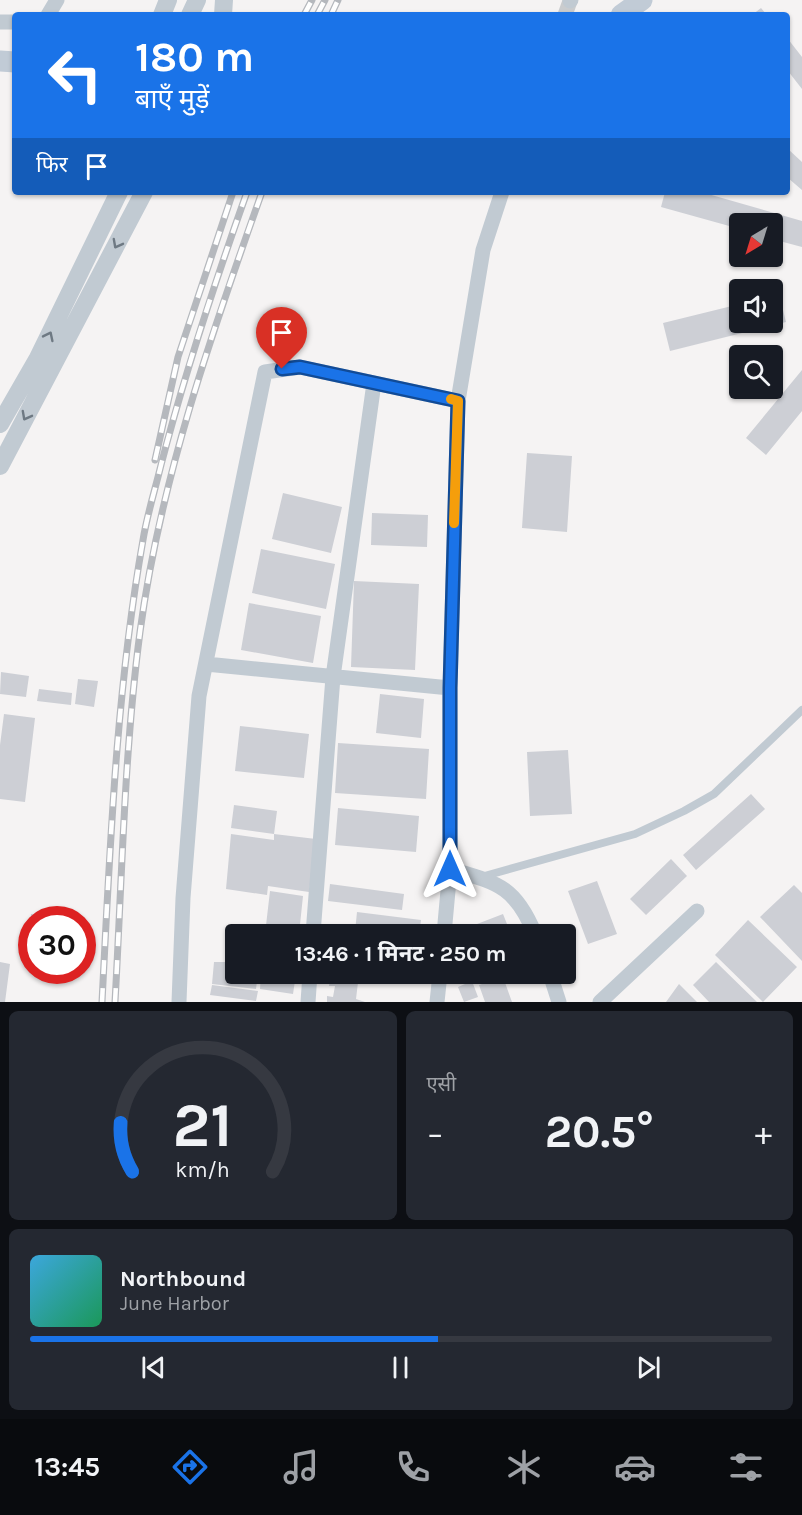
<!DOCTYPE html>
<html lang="hi">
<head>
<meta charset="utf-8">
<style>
  body { margin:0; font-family:Karla,"Noto Sans Devanagari",sans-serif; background:#242831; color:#f1f3f6; height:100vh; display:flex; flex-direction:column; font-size:22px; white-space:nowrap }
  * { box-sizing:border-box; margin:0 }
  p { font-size:20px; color:#9ea1a6 }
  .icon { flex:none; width:33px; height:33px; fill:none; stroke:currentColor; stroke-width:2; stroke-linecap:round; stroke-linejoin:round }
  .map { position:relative; height:1002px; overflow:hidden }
  .drawer { display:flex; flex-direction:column; gap:9px; padding:9px; background:#0d0f14; flex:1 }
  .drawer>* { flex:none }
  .banner { position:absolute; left:12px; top:12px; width:778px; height:183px; border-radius:6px; box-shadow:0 2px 4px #0004; background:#1a73e8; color:#fff; overflow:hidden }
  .needle { width:39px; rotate:218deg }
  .fabs { position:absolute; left:729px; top:213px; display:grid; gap:12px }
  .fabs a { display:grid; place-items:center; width:54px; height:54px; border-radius:6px; background:#171b24; box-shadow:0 2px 4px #0004; font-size:30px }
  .speed { position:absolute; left:18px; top:906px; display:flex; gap:12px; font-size:30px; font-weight:700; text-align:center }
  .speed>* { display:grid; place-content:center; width:78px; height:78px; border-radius:50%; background:#171b24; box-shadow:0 2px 4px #0004; line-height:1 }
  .speed .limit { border:9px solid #d22; background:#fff; color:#111 }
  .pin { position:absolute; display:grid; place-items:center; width:51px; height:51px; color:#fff; margin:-62px -26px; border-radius:50% 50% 50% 0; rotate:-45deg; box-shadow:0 0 6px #0007 }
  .pin .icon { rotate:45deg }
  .me { position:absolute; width:66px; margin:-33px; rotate:0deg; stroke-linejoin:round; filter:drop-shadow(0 0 4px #0008) }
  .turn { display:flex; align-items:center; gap:21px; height:126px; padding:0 24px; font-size:27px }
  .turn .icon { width:78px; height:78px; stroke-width:2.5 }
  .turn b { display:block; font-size:42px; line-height:51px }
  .then { display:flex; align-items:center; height:57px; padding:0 24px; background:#0003; gap:12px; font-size:22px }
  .big { font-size:45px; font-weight:700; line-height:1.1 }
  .drawer .widget { flex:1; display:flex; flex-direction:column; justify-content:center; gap:9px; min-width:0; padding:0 21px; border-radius:9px; background:#242831 }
  .drawer .dial { align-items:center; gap:0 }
  .dial svg { height:156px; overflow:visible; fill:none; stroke:#363941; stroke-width:7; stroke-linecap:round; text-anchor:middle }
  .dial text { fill:#f1f3f6; stroke:none }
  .song { display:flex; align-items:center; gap:18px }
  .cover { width:72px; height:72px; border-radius:9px; background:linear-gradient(135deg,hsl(200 70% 55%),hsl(150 70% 35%)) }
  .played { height:6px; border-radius:3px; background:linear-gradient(90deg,#1a73e8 55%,#363941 55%) }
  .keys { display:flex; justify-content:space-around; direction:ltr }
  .heat { display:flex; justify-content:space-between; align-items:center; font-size:33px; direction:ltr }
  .drawer .tiles { flex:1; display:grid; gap:9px; grid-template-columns:1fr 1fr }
  .widget:last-child { grid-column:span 2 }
  .trip { position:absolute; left:225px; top:924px; width:351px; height:60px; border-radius:6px; background:#171b24; box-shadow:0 2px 4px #0004; font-weight:700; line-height:60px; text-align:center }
  .tab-bar { display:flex; height:96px; justify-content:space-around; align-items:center; background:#090b0e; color:#9ea1a6 }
  .tab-bar .icon { width:42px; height:42px }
  .tab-bar .current { color:#1a73e8 }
  .tab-bar b { font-size:27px; color:#f1f3f6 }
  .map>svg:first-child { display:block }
  .building { fill:#cdcfd5 }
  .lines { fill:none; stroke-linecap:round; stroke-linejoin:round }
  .minor-tunnel { stroke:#caccce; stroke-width:15; stroke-dasharray:15 8; stroke-linecap:butt }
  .service { stroke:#c1cad2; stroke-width:8 }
  .minor { stroke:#c1cad2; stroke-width:15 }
  .tertiary { stroke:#c1cad2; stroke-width:18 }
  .secondary { stroke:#c1cbd6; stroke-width:21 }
  .rail-casing { stroke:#b5b8bd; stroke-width:7 }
  .rail { stroke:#fff; stroke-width:4.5; stroke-dasharray:14; stroke-linecap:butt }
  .oneway { stroke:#6e7983 }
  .route-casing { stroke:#114b97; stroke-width:15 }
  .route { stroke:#1a73e8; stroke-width:10 }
  .slow { stroke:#f59e0b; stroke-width:10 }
</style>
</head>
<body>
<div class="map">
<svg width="802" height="1002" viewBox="0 0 802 1002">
  <rect width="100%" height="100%" fill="#f5f3f3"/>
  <path class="building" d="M761 8 767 15H752Z
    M788 39 802 57V89L788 71Z
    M788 149 802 162V190L788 178Z
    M665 192H701L802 221V247L772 239V224H740V229L661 207Z
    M779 294 786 322 670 351 663 323 740 304V322H772V296Z
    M802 370V411L766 455 746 438Z
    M527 453 572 456 567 532 522 528Z
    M283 493 342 507 331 553 272 539Z
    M372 513 428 515 427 547 371 545Z
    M261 549 335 564 326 609 252 593Z
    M354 581 419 584 415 670 351 667Z
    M249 603 321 616 313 663 241 650Z
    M1 672 29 676 26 697 0 694Z
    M78 679 98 681 94 707 75 704Z
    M39 689 72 693 71 705 37 701Z
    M380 694 424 699 421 738 376 733Z
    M4 714 35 718 25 802 0 799V745Z
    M240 726 309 734 304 778 235 771Z
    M338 743 429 749 426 799 335 793Z
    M568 750 572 814 530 816 527 752Z
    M751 794 765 809 696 870 683 855Z
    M234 805 277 811 274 834 316 839 309 892 268 886 267 895 226 889 231 834 274 840V834L231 828Z
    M338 808 419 816 416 852 335 845Z
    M671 859 687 876 646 915 630 899Z
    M597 881 617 934 588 944 568 891Z
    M330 884 404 894 402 910 328 901Z
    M794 885 802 893V961L760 917Z
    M270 891 303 896 299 934H265Z
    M357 912 421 920 419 934 355 932Z
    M31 914 53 916 52 920H31Z
    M503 914 511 934H451Z
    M748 920 797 967 763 1002 715 955Z
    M30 925H32V960L26 959Z
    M228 950 236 951V974H258L256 989 212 984 214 962H227Z
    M0 962 10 964 5 1002H0Z
    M716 962 757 1002H709L693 985Z
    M261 974H296L293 994 260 989Z
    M331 974H359L356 999 365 1002H327V996L333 997 335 986H329Z
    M503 977 512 1002H485L479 985Z
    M472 981 478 997 464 1002 458 987Z
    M679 984 697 1002H666Z
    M212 985 258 991 256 1001 210 995Z"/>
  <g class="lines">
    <path class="minor-tunnel" d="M565 15 570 1"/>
    <path class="service" d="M481 877 635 834 684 811 714 794 802 710"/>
    <path class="minor" d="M570 1 571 0
      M48 15 57 0
      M0 22H15
      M206 664 450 688
      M450 869C498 883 515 886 535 934
      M313 934 333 677 374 383
      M444 934 450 869V688L458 401 483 250 502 192
      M550 974 559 1002
      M179 1002 183 898 199 696 265 372 300 367 458 401
      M308 1002 310 974
      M437 1002 440 974
      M600 1002 697 911"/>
    <path class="tertiary" d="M162 15 168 0
      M190 15 197 0
      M223 15 224 0
      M0 424 38 358 119 192
      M0 466 144 192"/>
    <path class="secondary" d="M621 15 642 0
      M0 61 15 62"/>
    <defs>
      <path id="rail" d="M304 15 312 0
        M317 15 325 0
        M331 15 338 0
        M155 460 178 357 233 192
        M102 1002C110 848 116 692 143 540 147 515 155 490 161 465 185 372 215 282 247 192
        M115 1002C122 879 124 754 140 632 160 481 211 335 262 192"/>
    </defs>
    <use href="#rail" class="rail-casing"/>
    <use href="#rail" class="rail"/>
  </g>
  <defs><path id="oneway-chevron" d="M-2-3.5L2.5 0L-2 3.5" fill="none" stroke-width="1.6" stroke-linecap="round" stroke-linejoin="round" transform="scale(1.5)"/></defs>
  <g class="oneway">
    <use href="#oneway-chevron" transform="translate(117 244) rotate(118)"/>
    <use href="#oneway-chevron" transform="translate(49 336) rotate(-64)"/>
    <use href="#oneway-chevron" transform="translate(26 416) rotate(118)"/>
  </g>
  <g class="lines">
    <defs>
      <path id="route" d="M282 369 300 367 458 401 450 688V869"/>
    </defs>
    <use href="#route" class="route-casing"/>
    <use href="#route" class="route"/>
    <path class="slow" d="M451 399 458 401 454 523"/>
  </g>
</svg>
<div class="fabs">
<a><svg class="needle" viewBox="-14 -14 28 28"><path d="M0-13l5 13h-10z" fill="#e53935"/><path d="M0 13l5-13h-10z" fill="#9ea1a6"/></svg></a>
<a><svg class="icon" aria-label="sound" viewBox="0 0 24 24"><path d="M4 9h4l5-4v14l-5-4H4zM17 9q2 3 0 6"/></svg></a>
<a><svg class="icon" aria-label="search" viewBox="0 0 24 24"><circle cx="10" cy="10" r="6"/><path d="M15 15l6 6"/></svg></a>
</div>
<div class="speed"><div class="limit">30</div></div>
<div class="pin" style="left:282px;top:369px;background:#d93025"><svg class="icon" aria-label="arrive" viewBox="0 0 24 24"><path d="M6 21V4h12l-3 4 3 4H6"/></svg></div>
<svg class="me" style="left:450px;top:869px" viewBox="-20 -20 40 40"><path d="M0-17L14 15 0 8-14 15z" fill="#1a73e8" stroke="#fff" stroke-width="4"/></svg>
<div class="trip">13:46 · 1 मिनट · 250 m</div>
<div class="banner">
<div class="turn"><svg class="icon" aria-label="left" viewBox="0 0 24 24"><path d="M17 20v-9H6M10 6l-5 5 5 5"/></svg><div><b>180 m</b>बाएँ मुड़ें</div></div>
<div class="then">फिर<svg class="icon" aria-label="arrive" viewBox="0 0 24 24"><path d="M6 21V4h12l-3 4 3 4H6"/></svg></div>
</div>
</div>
<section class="drawer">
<div class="tiles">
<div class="widget dial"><svg viewBox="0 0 100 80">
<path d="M14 69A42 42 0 1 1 86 69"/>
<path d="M14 69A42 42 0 0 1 8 44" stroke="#1a73e8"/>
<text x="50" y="56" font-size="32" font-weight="700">21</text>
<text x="50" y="72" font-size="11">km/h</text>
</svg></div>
<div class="widget"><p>एसी</p>
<div class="heat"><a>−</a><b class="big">20.5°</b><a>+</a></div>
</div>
<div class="widget">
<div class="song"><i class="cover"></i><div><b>Northbound</b><p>June Harbor</p></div></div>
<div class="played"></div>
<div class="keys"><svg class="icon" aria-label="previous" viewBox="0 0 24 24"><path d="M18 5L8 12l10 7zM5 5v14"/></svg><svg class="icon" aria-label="pause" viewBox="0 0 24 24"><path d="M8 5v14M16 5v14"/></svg><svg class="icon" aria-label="next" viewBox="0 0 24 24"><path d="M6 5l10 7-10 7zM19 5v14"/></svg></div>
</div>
</div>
</section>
<nav class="tab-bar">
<b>13:45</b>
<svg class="icon current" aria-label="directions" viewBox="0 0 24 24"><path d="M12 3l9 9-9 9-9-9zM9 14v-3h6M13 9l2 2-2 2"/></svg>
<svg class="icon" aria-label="music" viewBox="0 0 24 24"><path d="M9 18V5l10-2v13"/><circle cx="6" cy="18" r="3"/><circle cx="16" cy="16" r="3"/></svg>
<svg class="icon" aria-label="phone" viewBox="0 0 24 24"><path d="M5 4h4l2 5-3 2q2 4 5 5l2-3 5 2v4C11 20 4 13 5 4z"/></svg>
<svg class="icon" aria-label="climate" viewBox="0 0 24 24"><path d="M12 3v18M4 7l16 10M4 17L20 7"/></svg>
<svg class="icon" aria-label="car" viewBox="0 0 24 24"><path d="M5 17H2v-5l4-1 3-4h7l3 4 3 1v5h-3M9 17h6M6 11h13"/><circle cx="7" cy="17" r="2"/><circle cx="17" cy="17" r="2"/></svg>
<svg class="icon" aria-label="filters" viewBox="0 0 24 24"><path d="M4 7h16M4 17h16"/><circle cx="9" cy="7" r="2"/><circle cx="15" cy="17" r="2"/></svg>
</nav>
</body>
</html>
